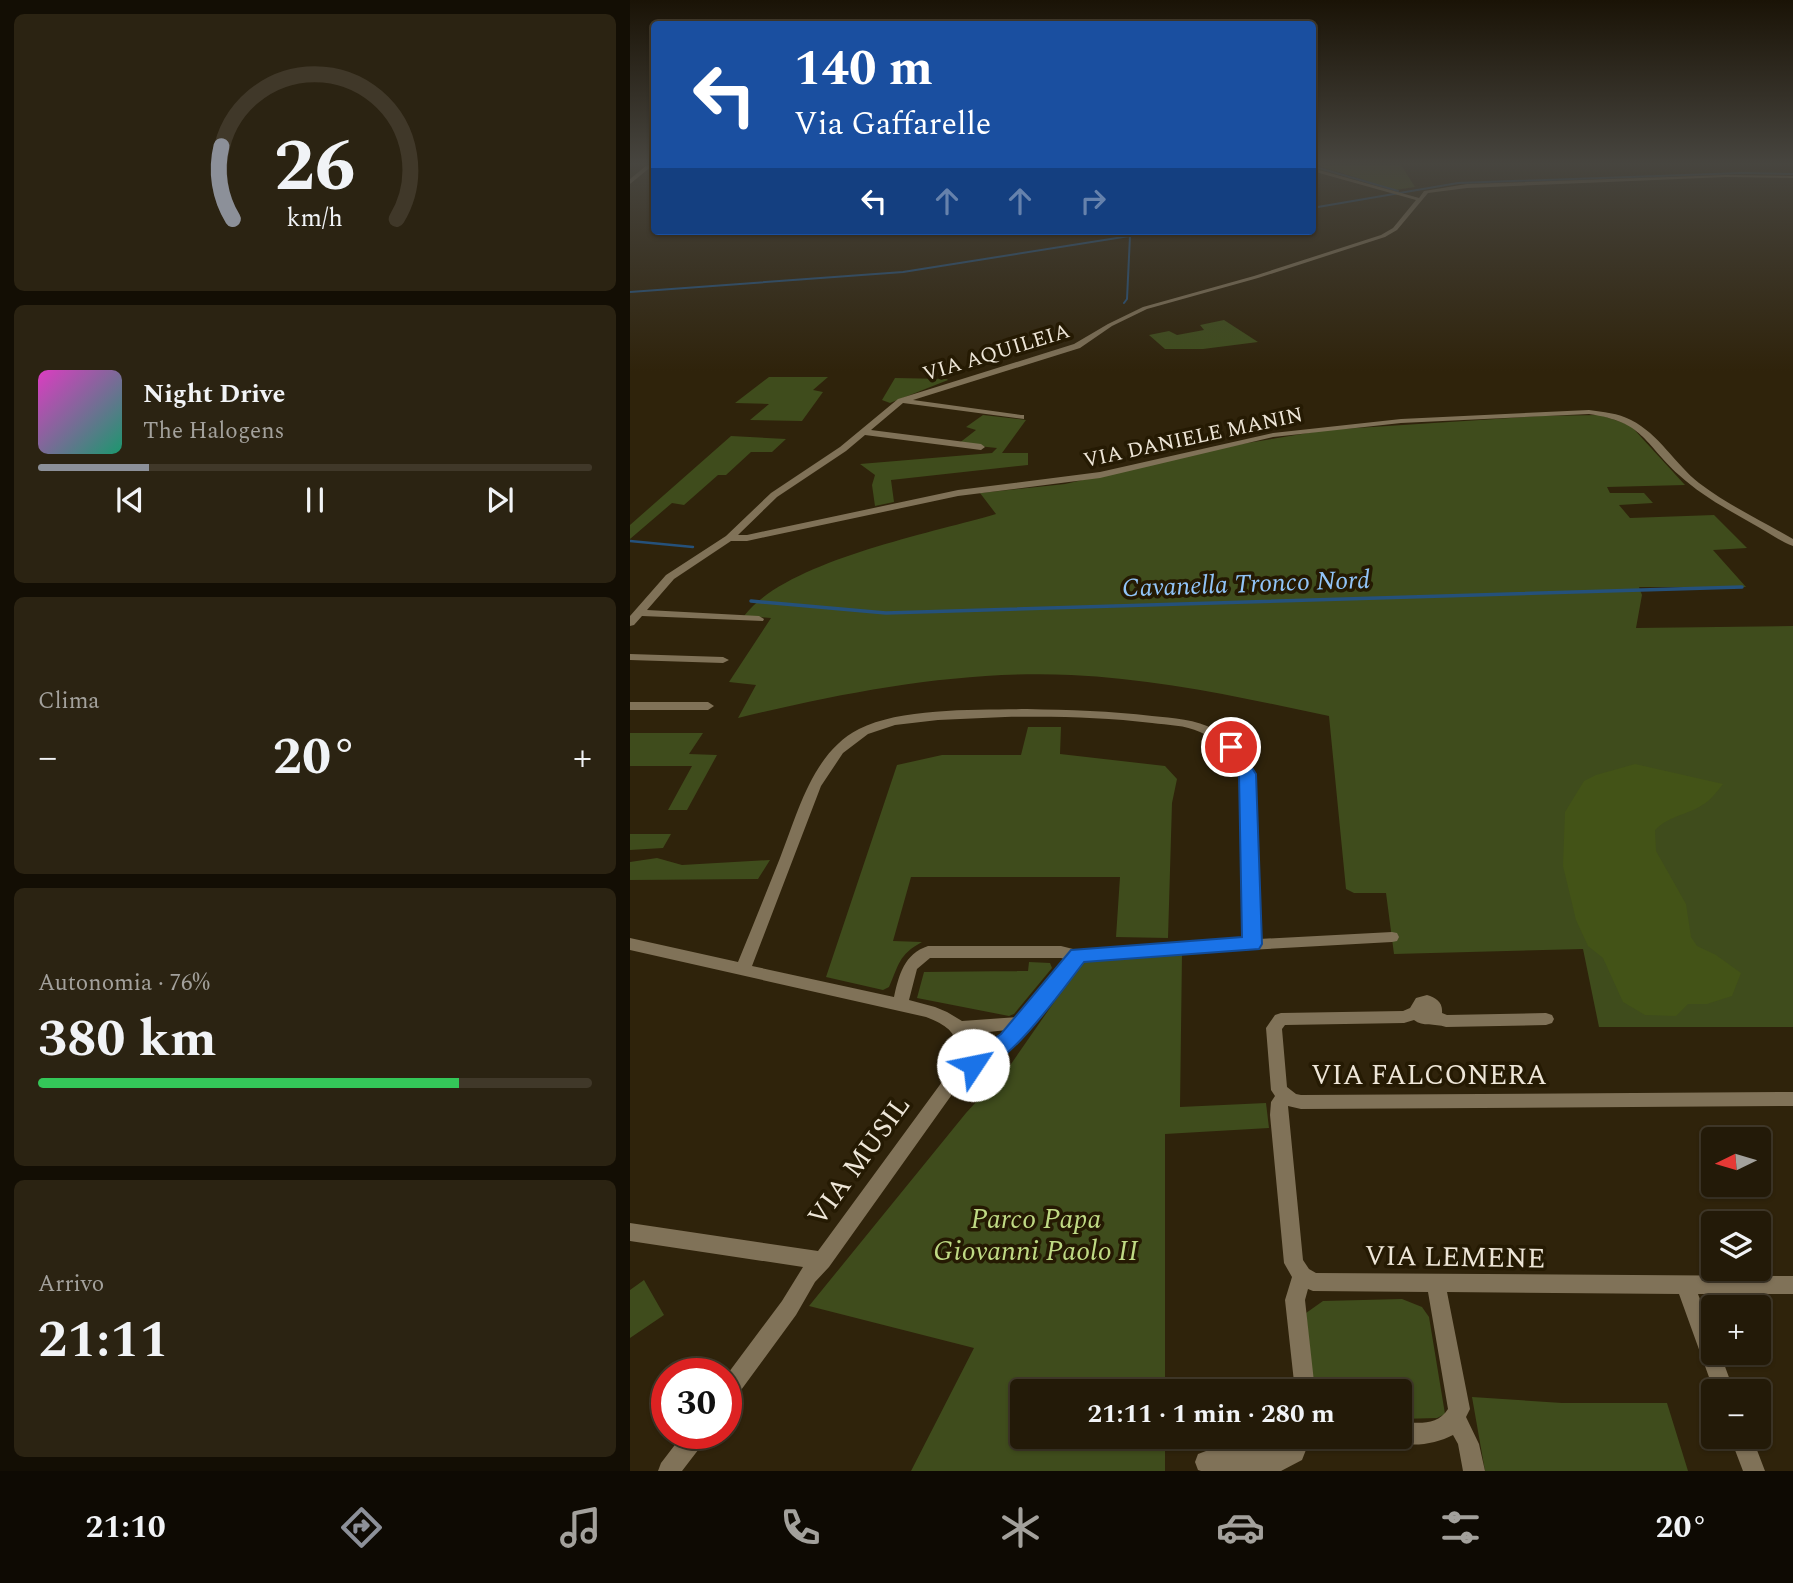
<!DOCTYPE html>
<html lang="it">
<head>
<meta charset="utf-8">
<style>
  body { margin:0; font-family:Spectral,serif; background:#2b2312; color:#f1f3f6; height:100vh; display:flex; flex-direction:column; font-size:26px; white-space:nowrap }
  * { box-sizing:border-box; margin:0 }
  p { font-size:23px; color:#a3a19c }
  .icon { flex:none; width:38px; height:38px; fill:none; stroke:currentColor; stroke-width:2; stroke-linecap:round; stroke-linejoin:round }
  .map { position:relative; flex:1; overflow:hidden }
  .drawer { display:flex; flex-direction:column; gap:14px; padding:14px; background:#130e04; width:630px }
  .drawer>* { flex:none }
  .banner { position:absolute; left:21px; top:21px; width:665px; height:214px; border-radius:7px; box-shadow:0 2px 5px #0004,0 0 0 2px #403829; background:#1a4fa0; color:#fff; overflow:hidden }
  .needle { width:46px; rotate:265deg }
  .buttons { position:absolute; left:1071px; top:1127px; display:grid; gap:14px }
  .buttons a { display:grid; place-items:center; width:70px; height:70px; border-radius:7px; background:#231a08; box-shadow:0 2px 5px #0004,0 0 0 2px #403829; font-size:35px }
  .speed { position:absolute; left:21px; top:1358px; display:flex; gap:14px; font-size:35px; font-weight:700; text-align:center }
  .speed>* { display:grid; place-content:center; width:91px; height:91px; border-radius:50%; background:#231a08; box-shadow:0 2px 5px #0004,0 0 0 2px #403829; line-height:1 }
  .speed .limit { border:10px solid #d22; background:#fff; color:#111 }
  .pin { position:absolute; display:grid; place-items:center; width:60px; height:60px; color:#fff; margin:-30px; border:4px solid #fff; border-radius:50%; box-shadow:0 2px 7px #0007 }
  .me { position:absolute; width:77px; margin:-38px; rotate:56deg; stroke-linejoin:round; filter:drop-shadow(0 0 5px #0008) }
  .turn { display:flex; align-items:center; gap:24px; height:147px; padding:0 28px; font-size:32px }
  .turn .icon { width:91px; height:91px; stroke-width:2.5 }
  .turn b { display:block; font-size:49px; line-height:60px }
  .lanes { display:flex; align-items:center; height:66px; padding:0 28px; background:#0003; justify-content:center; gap:35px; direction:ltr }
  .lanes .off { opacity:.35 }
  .big { font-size:52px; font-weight:700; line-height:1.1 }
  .drawer .tile { flex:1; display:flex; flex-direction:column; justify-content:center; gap:10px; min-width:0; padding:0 24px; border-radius:10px; background:#2b2312 }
  .drawer .dial { align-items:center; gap:0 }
  .dial svg { height:182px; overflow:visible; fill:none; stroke:#403829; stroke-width:7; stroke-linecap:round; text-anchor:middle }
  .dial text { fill:#f1f3f6; stroke:none }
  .song { display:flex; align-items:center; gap:21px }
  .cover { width:84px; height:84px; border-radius:10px; background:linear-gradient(135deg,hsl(310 70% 55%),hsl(160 70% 35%)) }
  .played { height:7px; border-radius:4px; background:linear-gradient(90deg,#8c9099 20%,#403829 20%) }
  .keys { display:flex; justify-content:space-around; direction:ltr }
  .heat { display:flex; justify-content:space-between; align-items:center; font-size:38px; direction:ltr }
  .charge { height:10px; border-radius:5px; background:linear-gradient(90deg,#34c759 76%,#403829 0) }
  .trip { position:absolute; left:380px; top:1379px; width:402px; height:70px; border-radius:7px; background:#231a08; box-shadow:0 2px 5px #0004,0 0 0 2px #403829; font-weight:700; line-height:70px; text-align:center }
  .dock { display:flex; height:112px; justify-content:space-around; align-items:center; background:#0e0a03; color:#a3a19c }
  .dock .icon { width:49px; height:49px }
  .dock .selected { color:#8c9099 }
  .dock b { font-size:32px; color:#f1f3f6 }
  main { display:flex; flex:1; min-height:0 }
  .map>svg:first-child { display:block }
  .green { fill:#3f4c1c }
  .forest { fill:#435317 }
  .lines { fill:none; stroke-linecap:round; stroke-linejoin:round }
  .stream-far2 { stroke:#25517b; stroke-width:2 }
  .stream-far1 { stroke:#25517b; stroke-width:2.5 }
  .stream { stroke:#25517b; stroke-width:3.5 }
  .minor { fill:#807258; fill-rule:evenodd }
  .tertiary { fill:#807258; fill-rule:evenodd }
  .route { fill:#1a73e8; stroke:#114b97; stroke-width:2 }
  .labels { text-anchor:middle; stroke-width:7; stroke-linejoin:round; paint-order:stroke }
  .far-street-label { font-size:21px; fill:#eee6d8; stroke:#251a03 }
  .water-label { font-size:26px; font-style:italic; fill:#91c4f8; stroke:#251a03 }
  .near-street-label { font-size:28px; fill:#eee6d8; stroke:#251a03 }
  .near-park-label { font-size:28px; font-style:italic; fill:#bfda84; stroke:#251a03 }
</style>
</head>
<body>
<main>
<section class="drawer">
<div class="tile dial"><svg viewBox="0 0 100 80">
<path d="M14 69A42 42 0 1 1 86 69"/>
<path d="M14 69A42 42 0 0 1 9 37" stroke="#8c9099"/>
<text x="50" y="56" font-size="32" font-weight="700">26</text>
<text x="50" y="72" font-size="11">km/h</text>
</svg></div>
<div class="tile">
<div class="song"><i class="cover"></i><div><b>Night Drive</b><p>The Halogens</p></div></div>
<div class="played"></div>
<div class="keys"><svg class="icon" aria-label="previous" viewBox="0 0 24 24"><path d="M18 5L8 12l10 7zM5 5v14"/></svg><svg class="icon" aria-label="pause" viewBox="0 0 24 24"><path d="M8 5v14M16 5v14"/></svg><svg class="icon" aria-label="next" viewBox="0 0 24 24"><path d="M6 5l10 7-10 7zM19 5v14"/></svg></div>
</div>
<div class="tile"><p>Clima</p>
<div class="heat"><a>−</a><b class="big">20°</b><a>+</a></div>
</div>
<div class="tile"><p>Autonomia · 76%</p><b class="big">380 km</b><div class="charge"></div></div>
<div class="tile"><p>Arrivo</p><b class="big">21:11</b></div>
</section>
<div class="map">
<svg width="1163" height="1471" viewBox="0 0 1163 1471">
  <rect width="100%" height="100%" fill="#2f230b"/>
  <path class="green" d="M594 320 628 342 573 349H535L519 335 539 331 547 335 574 330 570 325Z
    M139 377H198L183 390 193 392 172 421 120 420 139 404 105 403Z
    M265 378 317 379 318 380 260 403 252 400Z
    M353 415 396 420 372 453H398V465L261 480 264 502 245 506 242 485 245 475 230 464 362 453 367 448 328 444 346 430 336 427Z
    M970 415 1000 425 1055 485 977 487 980 493H1014L1023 503 989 505 1000 518 1084 515 1117 548 1083 550 1116 587H1009L1012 595 1006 628 1163 626V1027H969L953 949 764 954 756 893H724L716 889 699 716C614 698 529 679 441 675 330 670 216 692 108 718L126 685 99 682 141 618 114 616C156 561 298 534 366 514L350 493 435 484 611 444 696 430 911 416Z
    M101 436 156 439 142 452H121L96 475H88L54 505 42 503 0 539V525Z
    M398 727H431L430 754 535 766 547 779 542 803 538 938 486 937 490 877H281L263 941 292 942C268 955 269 965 259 987L253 990 196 977 267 765 312 755H391Z
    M0 733H73L59 754 87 755 57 810H38L62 766H0Z
    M0 834H41L33 848 0 850Z
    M27 858 52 865 140 860 128 879 0 880V862Z
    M552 954 550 1107 636 1103 639 1128 535 1134V1391H392V1437H535V1471H281L344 1348 179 1306 336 1113 381 1064 447 969 459 958Z
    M399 962 420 963 422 968 384 1014 379 1016 287 998 294 972 398 971Z
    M14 1280 34 1315 0 1338V1290Z
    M772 1299 792 1307 799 1317 815 1414 807 1418 770 1419V1391H684L676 1313 693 1301Z
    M842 1397 932 1403H1037L1058 1471H855Z"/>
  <path class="forest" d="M771 165 785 187 765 190 690 166Z
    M1005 764 1093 784C1088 790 1083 797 1078 801 1061 815 1041 814 1025 830L1026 851 1056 904 1061 937 1067 946 1086 955 1111 973 1102 996 1077 1004H1058L1046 1016 1015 1015 993 1002 973 958 958 946 946 920 933 866 935 812 954 781 966 775Z"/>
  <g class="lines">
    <path class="stream-far2" d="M682 166 768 191
      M682 208 828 183 1112 173 1163 174
      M0 292 273 272 531 231
      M494 303 497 299 500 236"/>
    <path class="stream-far1" d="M0 541 63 547"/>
    <path class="stream" d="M121 601 256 613 1112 587"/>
    <path class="minor" d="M682 168 789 198 794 191 837 184 1096 175 1163 176V178L1096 177 837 188 798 193 767 230 755 237 628 278 517 309 482 326 450 348 283 400 391 415H394V419L273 403 241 430 351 444 355 447 351 450 235 435 216 451 147 497 108 535H117L328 490 470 472 643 433 771 419 959 410C973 412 988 413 1001 420 1029 434 1045 464 1069 483 1098 505 1132 521 1163 539V546C1151 542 1141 534 1130 528 1102 512 1073 497 1049 475 1013 442 1014 422 959 414L771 423 643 437 470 478 328 496 117 541H101L44 579 17 610 129 616 134 619 133 621 12 616 4 625 0 626V616L36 575 96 536 141 493 210 447 268 399 444 344 478 324 513 307 624 276 751 235 763 228 786 200 682 171Z
      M0 654 93 657 99 660 93 663 0 660Z
      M0 702H78L84 706 78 710H0Z
      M397 709C439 710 481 711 522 716 543 718 566 719 585 730 603 740 616 755 623 774L629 939 762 932 767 933 769 937 767 941 762 942 456 959 447 965 385 1045 333 1079 199 1267 185 1282 166 1315 103 1401 96 1404V1376L152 1301 173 1267 0 1241V1223L188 1251 320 1071C332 1040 327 1029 296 1017L0 950V938L108 962C122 928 136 893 150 858 168 813 182 753 229 729 272 707 349 710 397 709ZM375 717C424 716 473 717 522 723 538 725 555 725 570 732 589 740 603 755 611 774L614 940 447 950 431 946H298C274 954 269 975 264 997L122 966 191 786 213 753 238 734 265 725 308 720ZM300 958H431L435 959 388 1017 332 1021 317 1012 305 1007 279 1000 287 969ZM377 1030 373 1035 341 1056 343 1042 340 1034Z
      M797 995C806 998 813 1002 812 1013L817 1015 916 1013 922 1015 924 1019 922 1023 916 1025 816 1027C804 1023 793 1027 784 1020L774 1023 655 1025 652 1029 657 1087 666 1094 671 1095 1163 1092V1106L671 1109 658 1106 673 1260 679 1269 686 1273 1163 1276V1294H1068L1083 1334V1353H1090L1104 1391H1084L1049 1294 817 1292 840 1409 836 1417 849 1444 855 1471H833L828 1444 823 1435C806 1444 781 1448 762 1441L761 1437H770V1422C789 1423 807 1426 818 1409L798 1292 683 1291 678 1289 675 1300 685 1391H665L655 1300 662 1277 654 1263 640 1115 641 1102 645 1096 641 1090 636 1028 645 1015 651 1013 773 1011 780 1008 786 998Z
      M54 1433H78L75 1441 52 1471H28L31 1463Z
      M659 1437H681L672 1460 651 1471H571L568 1470 565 1462 568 1454 576 1451H644L656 1444Z
      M1100 1437H1122L1135 1471H1113Z"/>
    <path class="tertiary" d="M17 165H23L0 184V179Z"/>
  </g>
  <linearGradient id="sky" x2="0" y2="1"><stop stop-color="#1a1306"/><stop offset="0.44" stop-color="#47453f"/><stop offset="1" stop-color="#47453f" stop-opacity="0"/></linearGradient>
  <rect width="1163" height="371" fill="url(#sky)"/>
  <path class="route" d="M601 742 606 743 626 774 632 944 629 949 454 962C434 987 369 1082 336 1071L332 1065 336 1059 371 1034 441 950 612 937 609 774 593 747Z"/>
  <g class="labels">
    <g class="far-street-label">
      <text transform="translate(366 352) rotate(-17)" y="7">VIA AQUILEIA</text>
      <text transform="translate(563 437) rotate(-12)" y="7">VIA DANIELE MANIN</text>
    </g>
    <g class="water-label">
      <text transform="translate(616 583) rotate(-2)" y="9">Cavanella Tronco Nord</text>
    </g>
    <g class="near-street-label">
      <text x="799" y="1084">VIA FALCONERA</text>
      <text transform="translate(228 1160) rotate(-54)" y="10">VIA MUSIL</text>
      <text transform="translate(825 1256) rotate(1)" y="10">VIA LEMENE</text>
    </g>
    <g class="near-park-label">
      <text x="406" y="1228">Parco Papa<tspan x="406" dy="32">Giovanni Paolo II</tspan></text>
    </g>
  </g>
</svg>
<div class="buttons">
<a><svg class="needle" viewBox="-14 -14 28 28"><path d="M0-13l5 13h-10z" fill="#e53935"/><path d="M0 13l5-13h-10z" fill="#a3a19c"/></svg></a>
<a><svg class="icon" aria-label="layers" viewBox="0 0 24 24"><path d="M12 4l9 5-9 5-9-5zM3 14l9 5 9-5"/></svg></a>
<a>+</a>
<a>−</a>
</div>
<div class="speed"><div class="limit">30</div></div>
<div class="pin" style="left:601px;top:747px;background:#d93025"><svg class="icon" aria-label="arrive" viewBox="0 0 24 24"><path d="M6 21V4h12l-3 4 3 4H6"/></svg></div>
<svg class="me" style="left:343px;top:1065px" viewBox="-20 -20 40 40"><circle r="19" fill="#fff"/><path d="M0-13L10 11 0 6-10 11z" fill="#1a73e8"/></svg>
<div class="trip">21:11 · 1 min · 280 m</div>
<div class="banner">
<div class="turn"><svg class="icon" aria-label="left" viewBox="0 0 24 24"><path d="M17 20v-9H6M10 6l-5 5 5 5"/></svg><div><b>140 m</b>Via Gaffarelle</div></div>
<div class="lanes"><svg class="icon" aria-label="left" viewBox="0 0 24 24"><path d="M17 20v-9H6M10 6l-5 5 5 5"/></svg><svg class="icon off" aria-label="ahead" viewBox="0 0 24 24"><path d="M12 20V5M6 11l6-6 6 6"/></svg><svg class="icon off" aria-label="ahead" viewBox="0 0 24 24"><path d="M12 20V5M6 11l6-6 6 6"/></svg><svg class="icon off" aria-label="right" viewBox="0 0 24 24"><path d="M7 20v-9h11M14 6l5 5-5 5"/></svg></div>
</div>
</div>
</main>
<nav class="dock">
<b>21:10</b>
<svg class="icon selected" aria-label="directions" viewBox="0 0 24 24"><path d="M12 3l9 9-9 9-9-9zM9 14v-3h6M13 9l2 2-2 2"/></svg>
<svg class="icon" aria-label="music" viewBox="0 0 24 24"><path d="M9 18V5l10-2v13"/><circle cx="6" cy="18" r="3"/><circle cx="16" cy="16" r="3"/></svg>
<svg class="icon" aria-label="phone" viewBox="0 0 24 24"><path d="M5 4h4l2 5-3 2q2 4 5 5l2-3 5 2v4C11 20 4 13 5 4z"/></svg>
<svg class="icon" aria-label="climate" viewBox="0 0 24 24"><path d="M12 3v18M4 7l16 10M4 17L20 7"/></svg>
<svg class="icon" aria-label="car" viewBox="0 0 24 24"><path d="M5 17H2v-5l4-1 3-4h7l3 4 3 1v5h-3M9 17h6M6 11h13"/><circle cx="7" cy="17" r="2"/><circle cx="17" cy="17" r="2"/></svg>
<svg class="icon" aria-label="filters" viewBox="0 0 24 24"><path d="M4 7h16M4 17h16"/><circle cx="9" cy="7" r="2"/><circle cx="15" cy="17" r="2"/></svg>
<b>20°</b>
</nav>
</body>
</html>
